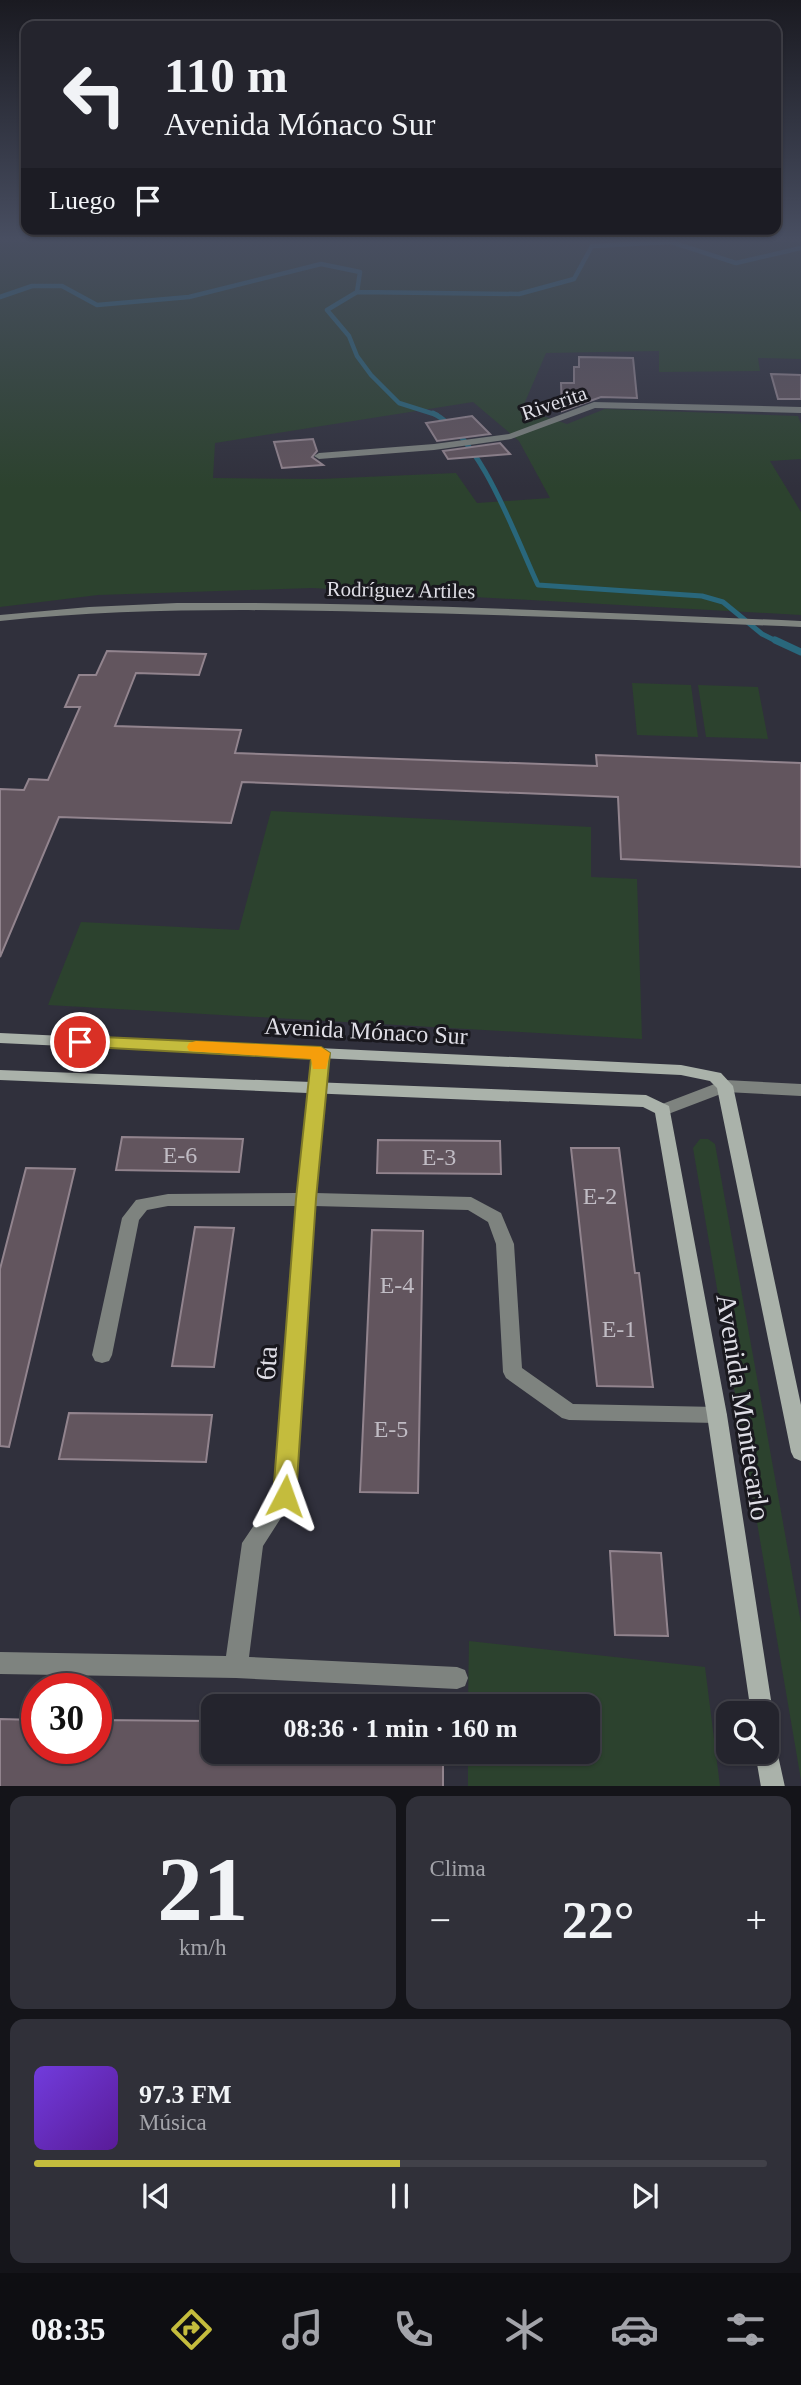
<!DOCTYPE html>
<html lang="es">
<head>
<meta charset="utf-8">
<style>
  body { margin:0; font-family:"Times New Roman",serif; background:#303039; color:#f1f3f6; height:100vh; display:flex; flex-direction:column; font-size:26px; white-space:nowrap }
  * { box-sizing:border-box; margin:0 }
  p { font-size:23px; color:#a3a4aa }
  .icon { flex:none; width:38px; height:38px; fill:none; stroke:currentColor; stroke-width:2; stroke-linecap:round; stroke-linejoin:round }
  .map { position:relative; height:1786px; overflow:hidden }
  .sheet { display:flex; flex-direction:column; gap:10px; padding:10px; background:#141419; flex:1 }
  .sheet>* { flex:none }
  .guide { position:absolute; left:21px; top:21px; width:760px; height:214px; border-radius:14px; box-shadow:0 2px 5px #0004,0 0 0 2px #414149; background:#24242d; color:#f1f3f6; overflow:hidden }
  .tools { position:absolute; left:716px; top:1701px; display:grid; gap:14px }
  .tools a { display:grid; place-items:center; width:63px; height:63px; border-radius:14px; background:#24242d; box-shadow:0 2px 5px #0004,0 0 0 2px #414149; font-size:35px }
  .speed { position:absolute; left:21px; top:1673px; display:flex; gap:14px; font-size:35px; font-weight:700; text-align:center }
  .speed>* { display:grid; place-content:center; width:91px; height:91px; border-radius:50%; background:#24242d; box-shadow:0 2px 5px #0004,0 0 0 2px #414149; line-height:1 }
  .speed .limit { border:10px solid #d22; background:#fff; color:#111 }
  .pin { position:absolute; display:grid; place-items:center; width:60px; height:60px; color:#fff; margin:-30px; border:4px solid #fff; border-radius:50%; box-shadow:0 2px 7px #0007 }
  .me { position:absolute; width:77px; margin:-38px; rotate:4deg; stroke-linejoin:round; filter:drop-shadow(0 0 5px #0008) }
  .turn { display:flex; align-items:center; gap:24px; height:147px; padding:0 28px; font-size:32px }
  .turn .icon { width:91px; height:91px; stroke-width:2.5 }
  .turn b { display:block; font-size:49px; line-height:60px }
  .then { display:flex; align-items:center; height:66px; padding:0 28px; background:#0003; gap:14px; font-size:26px }
  .big { font-size:52px; font-weight:600; line-height:1.1 }
  .sheet .widget { flex:1; display:flex; flex-direction:column; justify-content:center; gap:10px; min-width:0; padding:0 24px; border-radius:14px; background:#303039 }
  .sheet .dial { align-items:center; gap:0 }
  .dial b { font-size:91px; line-height:1 }
  .song { display:flex; align-items:center; gap:21px }
  .cover { width:84px; height:84px; border-radius:10px; background:linear-gradient(135deg,hsl(260 70% 55%),hsl(270 70% 35%)) }
  .played { height:7px; border-radius:4px; background:linear-gradient(90deg,#c4bc3d 50%,#414149 50%) }
  .keys { display:flex; justify-content:space-around; direction:ltr }
  .heat { display:flex; justify-content:space-between; align-items:center; font-size:38px; direction:ltr }
  .sheet .tiles { flex:1; display:grid; gap:10px; grid-template-columns:1fr 1fr }
  .widget:last-child { grid-column:span 2 }
  .trip { position:absolute; left:201px; top:1694px; width:399px; height:70px; border-radius:14px; background:#24242d; box-shadow:0 2px 5px #0004,0 0 0 2px #414149; font-weight:600; line-height:70px; text-align:center }
  .tab-bar { display:flex; height:112px; justify-content:space-around; align-items:center; background:#0e0e12; color:#a3a4aa }
  .tab-bar .icon { width:49px; height:49px }
  .tab-bar .active { color:#c4bc3d }
  .tab-bar b { font-size:32px; color:#f1f3f6 }
  .map>svg:first-child { display:block }
  .green { fill:#2c422e; fill-rule:evenodd }
  .lines { fill:none; stroke-linecap:round; stroke-linejoin:round }
  .stream-far2 { stroke:#29677c; stroke-width:4.5 }
  .stream-far1 { stroke:#29677c; stroke-width:5 }
  .stream { stroke:#29677c; stroke-width:7 }
  .building { fill:#62555e; stroke:#92848e; stroke-width:2 }
  .minor { fill:#7e837f; fill-rule:evenodd }
  .secondary { fill:#aab2aa; fill-rule:evenodd }
  .route { fill:#c4bc3d; stroke:#7f7a28; stroke-width:2 }
  .slow { fill:#f59e0b }
  .labels { text-anchor:middle; stroke-width:6; stroke-linejoin:round; paint-order:stroke }
  .far-street-label { font-size:21px; fill:#dfdee6; stroke:#19181e }
  .street-label { font-size:24px; fill:#dfdee6; stroke:#19181e }
  .near-number-label { font-size:24px; fill:#c0bcc4 }
  .near-street-label { font-size:28px; fill:#dfdee6; stroke:#19181e }
</style>
</head>
<body>
<div class="map">
<svg width="801" height="1787" viewBox="0 0 801 1787">
  <rect width="100%" height="100%" fill="#30303c"/>
  <path class="green" d="M0 238H801V359L758 358 760 371 659 372V351L546 353 522 409 567 424 605 409 798 416 801 424V459L770 461 801 512V615L312 588 98 595 0 607ZM473 402 519 441 550 498 477 503 456 473 320 479 213 478 215 443Z
    M632 683 691 685 698 737 637 735Z
    M698 685 758 687 768 739 706 737Z
    M271 811 591 827V877L637 879 642 1039 48 1005 81 922 239 930Z
    M700 1139H708L715 1144 801 1623V1780L693 1148Z
    M469 1641 705 1667 720 1786H468V1752H588V1706H468Z"/>
  <g class="lines">
    <path class="stream-far2" d="M357 292 327 310 349 336 357 356 371 375 399 403 437 415
      M0 297 32 286H62L97 305 189 297 321 264 360 272 357 292 519 294 574 279 592 246 671 242 736 263 801 248"/>
    <path class="stream-far1" d="M433 413C482 439 515 536 538 585L702 596 723 602 762 634 778 642"/>
    <path class="stream" d="M775 640 801 652"/>
  </g>
  <path class="building" d="M579 357 633 358 637 398 601 397 562 411 561 383H574V367H579Z
    M771 374 801 375V399H778Z
    M472 416 490 434 437 441 426 423Z
    M313 439 317 451 312 457 323 465 282 468 274 442Z
    M500 443 510 454 448 459 443 451Z
    M107 651 206 654 199 675 136 673 115 726 241 730 235 753 597 766 596 755 801 763V867L621 859 618 797 242 782 231 823 59 817 0 957V789L24 790 29 779 48 780 80 707H65L79 675H96Z
    M122 1137 243 1139 239 1172 116 1170Z
    M378 1140 500 1141 501 1174 377 1173Z
    M571 1148H619L635 1273H639L653 1387 597 1386Z
    M26 1168 75 1169 9 1447 0 1446V1269Z
    M195 1227 234 1228 214 1367 172 1366Z
    M372 1230 423 1231 418 1493 360 1492Z
    M69 1413 212 1415 206 1462 59 1459Z
    M610 1551 661 1553 668 1636 615 1635Z
    M0 1719 37 1720V1748H96V1720L214 1721V1752H443V1787H0Z"/>
  <g class="lines">
    <path class="minor" d="M594 402 801 407V413L595 408 511 439 434 450 319 459 314 456 319 453 434 444 509 434Z
      M177 603C385 602 593 612 801 621V627C660 621 518 615 377 612 251 609 125 608 0 621V615L89 607Z
      M321 1048 327 1049 329 1053 315 1193 471 1197 501 1213 514 1244 522 1368 573 1404 717 1407 724 1409 727 1415 724 1421 717 1423 569 1420 562 1418 506 1378 503 1372 496 1244 488 1222 468 1210 314 1206 295 1496 263 1546 249 1657 457 1667 465 1670 468 1678 465 1686 457 1689 236 1678 0 1674V1652L226 1656 242 1543 275 1494 297 1206H168L147 1210 139 1220 112 1355 109 1361 102 1363 95 1361 92 1355 122 1218 136 1200 168 1194 298 1193 313 1053 315 1049Z
      M725 1080 801 1084V1096L726 1092 663 1116 657 1114 655 1110 657 1106Z"/>
    <path class="secondary" d="M0 1033 681 1065 721 1073 733 1086 801 1405V1461L794 1458 791 1452 717 1088 710 1081 681 1075 0 1043Z
      M0 1070 646 1095 669 1106 727 1415 773 1713 770 1721 766 1723V1713H751L707 1415 655 1113 643 1107 0 1080Z
      M766 1734 774 1737 785 1787H761L755 1752H766Z"/>
  </g>
  <linearGradient id="sky" x2="0" y2="1"><stop stop-color="#1a1a21"/><stop offset="0.49" stop-color="#484e61"/><stop offset="1" stop-color="#484e61" stop-opacity="0"/></linearGradient>
  <rect width="801" height="488" fill="url(#sky)"/>
  <path class="route" d="M80 1036 321 1047 330 1053 316 1199 296 1496 293 1504 285 1507 276 1504 273 1496 296 1199 311 1059 74 1046 71 1042 74 1038Z"/>
  <path class="slow" d="M196 1041 321 1047 330 1053 326 1069H313L311 1059 189 1051 187 1047 189 1043Z"/>
  <g class="labels">
    <g class="far-street-label">
      <text transform="translate(554 403) rotate(-19)" y="7">Riverita</text>
      <text transform="translate(401 590) rotate(1)" y="7">Rodríguez Artiles</text>
    </g>
    <g class="street-label">
      <text transform="translate(366 1031) rotate(3)" y="8">Avenida Mónaco Sur</text>
    </g>
    <g class="near-number-label">
      <text x="180" y="1163">E-6</text>
      <text x="439" y="1165">E-3</text>
      <text x="600" y="1204">E-2</text>
      <text x="397" y="1293">E-4</text>
      <text x="619" y="1337">E-1</text>
      <text x="391" y="1437">E-5</text>
    </g>
    <g class="near-street-label">
      <text transform="translate(266 1363) rotate(-86)" y="10">6ta</text>
      <text transform="translate(744 1407) rotate(81)" y="10">Avenida Montecarlo</text>
    </g>
  </g>
</svg>
<div class="tools">
<a><svg class="icon" aria-label="search" viewBox="0 0 24 24"><circle cx="10" cy="10" r="6"/><path d="M15 15l6 6"/></svg></a>
</div>
<div class="speed"><div class="limit">30</div></div>
<div class="pin" style="left:80px;top:1042px;background:#d93025"><svg class="icon" aria-label="arrive" viewBox="0 0 24 24"><path d="M6 21V4h12l-3 4 3 4H6"/></svg></div>
<svg class="me" style="left:285px;top:1496px" viewBox="-20 -20 40 40"><path d="M0-17L14 15 0 8-14 15z" fill="#c4bc3d" stroke="#fff" stroke-width="4"/></svg>
<div class="trip">08:36 · 1 min · 160 m</div>
<div class="guide">
<div class="turn"><svg class="icon" aria-label="left" viewBox="0 0 24 24"><path d="M17 20v-9H6M10 6l-5 5 5 5"/></svg><div><b>110 m</b>Avenida Mónaco Sur</div></div>
<div class="then">Luego<svg class="icon" aria-label="arrive" viewBox="0 0 24 24"><path d="M6 21V4h12l-3 4 3 4H6"/></svg></div>
</div>
</div>
<section class="sheet">
<div class="tiles">
<div class="widget dial"><b>21</b><p>km/h</p></div>
<div class="widget"><p>Clima</p>
<div class="heat"><a>−</a><b class="big">22°</b><a>+</a></div>
</div>
<div class="widget">
<div class="song"><i class="cover"></i><div><b>97.3 FM</b><p>Música</p></div></div>
<div class="played"></div>
<div class="keys"><svg class="icon" aria-label="previous" viewBox="0 0 24 24"><path d="M18 5L8 12l10 7zM5 5v14"/></svg><svg class="icon" aria-label="pause" viewBox="0 0 24 24"><path d="M8 5v14M16 5v14"/></svg><svg class="icon" aria-label="next" viewBox="0 0 24 24"><path d="M6 5l10 7-10 7zM19 5v14"/></svg></div>
</div>
</div>
</section>
<nav class="tab-bar">
<b>08:35</b>
<svg class="icon active" aria-label="directions" viewBox="0 0 24 24"><path d="M12 3l9 9-9 9-9-9zM9 14v-3h6M13 9l2 2-2 2"/></svg>
<svg class="icon" aria-label="music" viewBox="0 0 24 24"><path d="M9 18V5l10-2v13"/><circle cx="6" cy="18" r="3"/><circle cx="16" cy="16" r="3"/></svg>
<svg class="icon" aria-label="phone" viewBox="0 0 24 24"><path d="M5 4h4l2 5-3 2q2 4 5 5l2-3 5 2v4C11 20 4 13 5 4z"/></svg>
<svg class="icon" aria-label="climate" viewBox="0 0 24 24"><path d="M12 3v18M4 7l16 10M4 17L20 7"/></svg>
<svg class="icon" aria-label="car" viewBox="0 0 24 24"><path d="M5 17H2v-5l4-1 3-4h7l3 4 3 1v5h-3M9 17h6M6 11h13"/><circle cx="7" cy="17" r="2"/><circle cx="17" cy="17" r="2"/></svg>
<svg class="icon" aria-label="filters" viewBox="0 0 24 24"><path d="M4 7h16M4 17h16"/><circle cx="9" cy="7" r="2"/><circle cx="15" cy="17" r="2"/></svg>
</nav>
</body>
</html>
